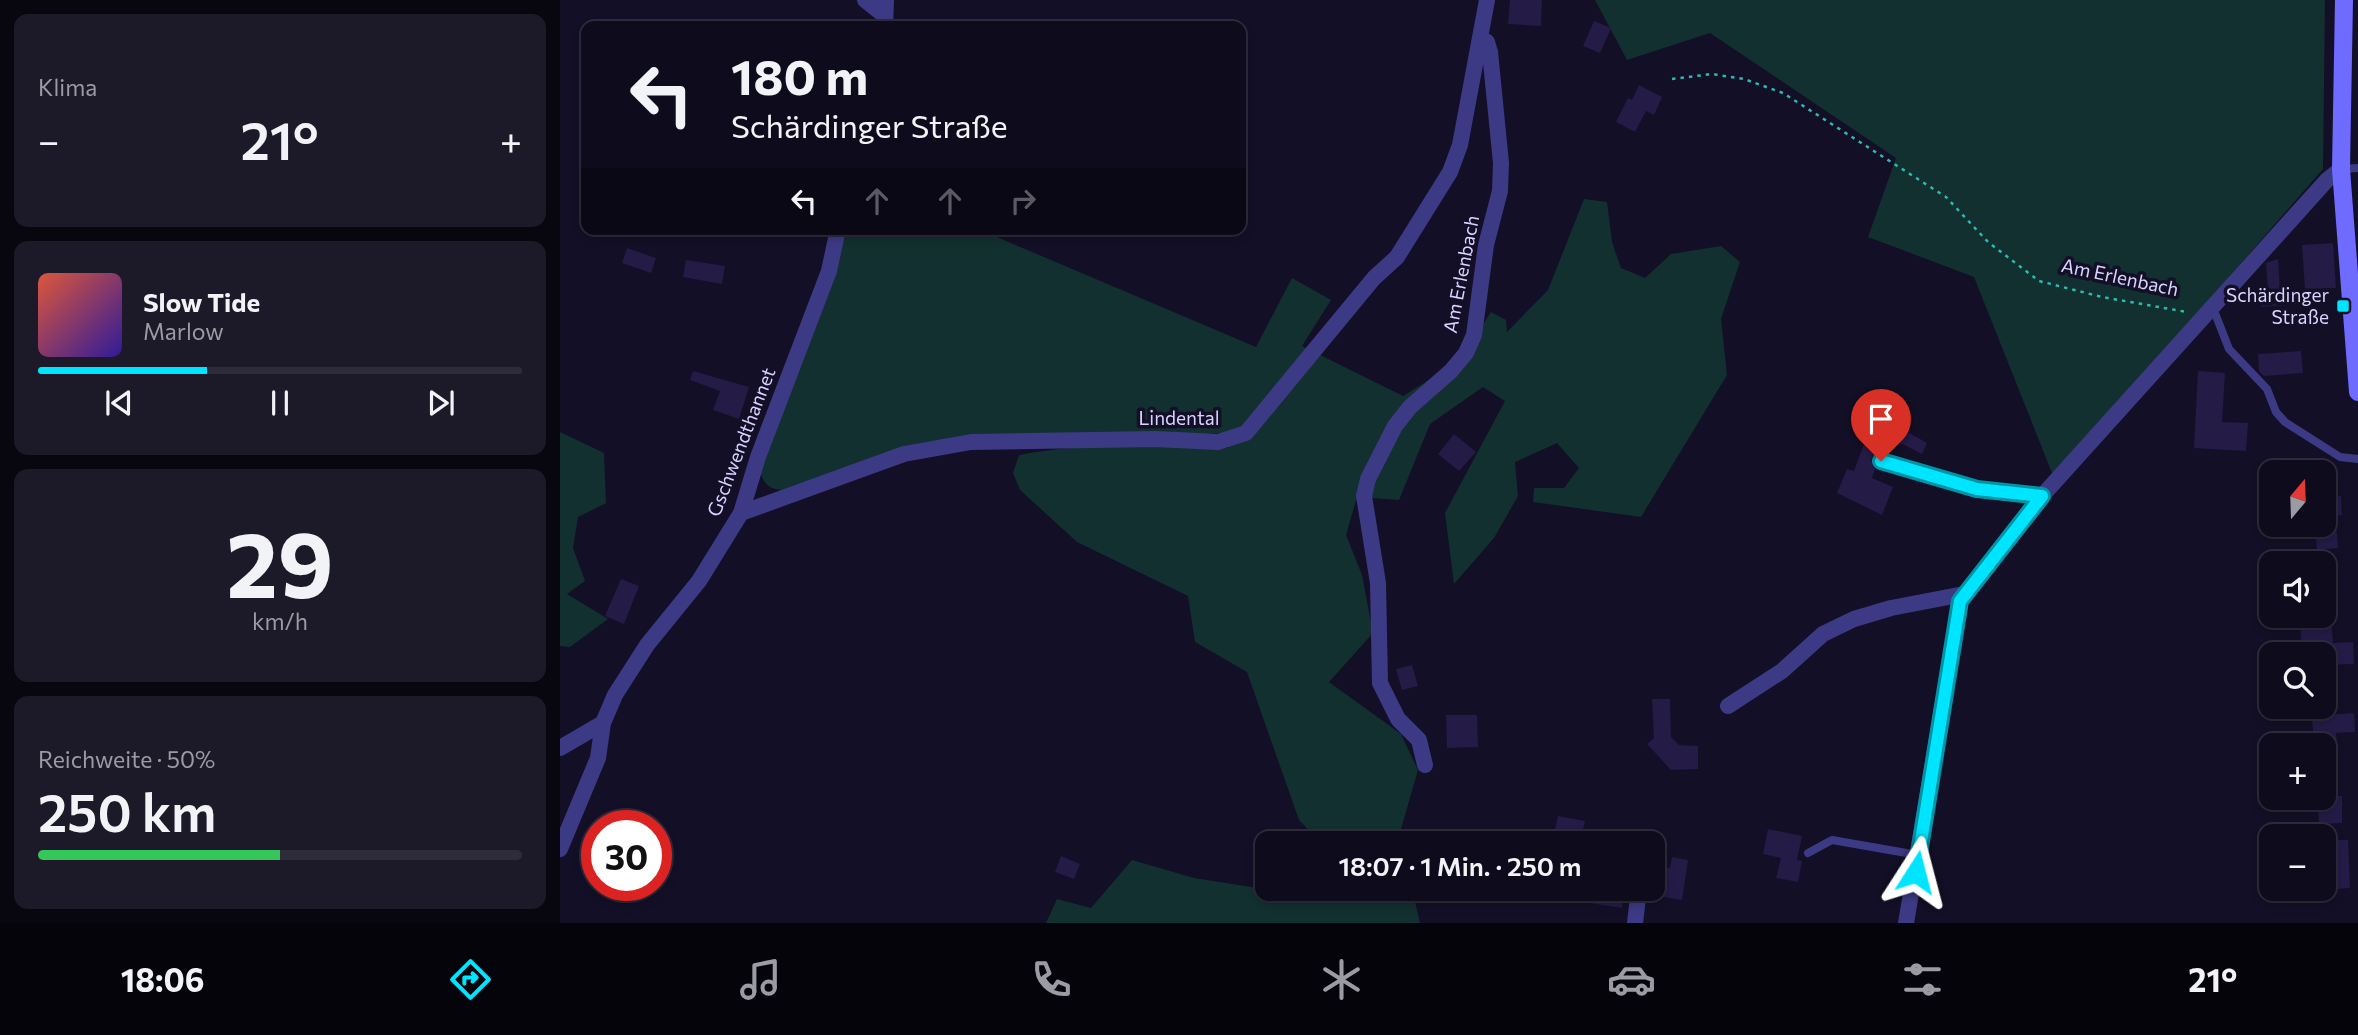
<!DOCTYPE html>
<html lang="de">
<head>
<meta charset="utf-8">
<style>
  body { margin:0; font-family:Commissioner,sans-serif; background:#1c1929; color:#f1f3f6; height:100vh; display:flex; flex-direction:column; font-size:26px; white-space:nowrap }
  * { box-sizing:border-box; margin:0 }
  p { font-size:23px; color:#9b9ba3 }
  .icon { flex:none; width:38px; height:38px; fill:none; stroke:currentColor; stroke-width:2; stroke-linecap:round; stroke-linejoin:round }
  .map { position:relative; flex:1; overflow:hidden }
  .panel { display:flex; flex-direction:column; gap:14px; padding:14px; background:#08060f; width:560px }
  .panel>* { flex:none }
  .guide { position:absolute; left:21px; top:21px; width:665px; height:214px; border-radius:14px; box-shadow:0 4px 10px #0003,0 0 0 2px #2e2b3b; background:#0e0b1c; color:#f1f3f6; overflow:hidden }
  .needle { width:46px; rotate:19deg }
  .controls { position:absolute; left:1699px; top:460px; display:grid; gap:14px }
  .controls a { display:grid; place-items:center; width:77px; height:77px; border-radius:14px; background:#0e0b1c; box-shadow:0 4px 10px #0003,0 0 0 2px #2e2b3b; font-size:35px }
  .speed { position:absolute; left:21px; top:810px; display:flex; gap:14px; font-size:35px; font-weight:700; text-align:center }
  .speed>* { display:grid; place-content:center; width:91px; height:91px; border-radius:50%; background:#0e0b1c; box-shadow:0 4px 10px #0003,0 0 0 2px #2e2b3b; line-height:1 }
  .speed .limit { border:10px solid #d22; background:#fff; color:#111 }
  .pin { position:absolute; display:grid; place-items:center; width:60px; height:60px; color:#fff; margin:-72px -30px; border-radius:50% 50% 50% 0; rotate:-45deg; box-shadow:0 0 7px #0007 }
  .pin .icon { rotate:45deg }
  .me { position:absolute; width:77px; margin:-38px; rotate:9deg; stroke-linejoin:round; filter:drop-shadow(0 0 5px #0008) }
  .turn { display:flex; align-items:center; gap:24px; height:147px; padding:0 35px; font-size:32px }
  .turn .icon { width:91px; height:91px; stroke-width:2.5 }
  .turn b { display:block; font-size:49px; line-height:60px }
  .lanes { display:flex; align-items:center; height:66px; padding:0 35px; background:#0003; justify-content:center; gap:35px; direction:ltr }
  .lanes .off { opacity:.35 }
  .big { font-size:52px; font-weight:600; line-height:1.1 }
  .panel .card { flex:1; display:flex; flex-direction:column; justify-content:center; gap:10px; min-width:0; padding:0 24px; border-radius:14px; background:#1c1929 }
  .panel .dial { align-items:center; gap:0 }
  .dial b { font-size:91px; line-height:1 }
  .song { display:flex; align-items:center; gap:21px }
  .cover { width:84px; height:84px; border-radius:10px; background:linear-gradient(135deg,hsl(10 70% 55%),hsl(250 70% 35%)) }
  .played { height:7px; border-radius:4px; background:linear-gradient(90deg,#00e5ff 35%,#2e2b3b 35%) }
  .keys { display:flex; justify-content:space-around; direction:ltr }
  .heat { display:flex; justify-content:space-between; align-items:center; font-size:38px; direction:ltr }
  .charge { height:10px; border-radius:5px; background:linear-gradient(90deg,#34c759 50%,#2e2b3b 0) }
  .trip { position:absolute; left:695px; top:831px; width:410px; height:70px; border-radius:14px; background:#0e0b1c; box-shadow:0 4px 10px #0003,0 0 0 2px #2e2b3b; font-weight:600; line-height:70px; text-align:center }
  .dock { display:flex; height:112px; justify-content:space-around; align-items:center; background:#06040b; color:#9b9ba3 }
  .dock .icon { width:49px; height:49px }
  .dock .on { color:#00e5ff }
  .dock b { font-size:32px; color:#f1f3f6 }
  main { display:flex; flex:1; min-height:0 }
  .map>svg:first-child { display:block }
  .green { fill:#12302f }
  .building { fill:#241b47 }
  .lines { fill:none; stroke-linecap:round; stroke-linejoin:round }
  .path { stroke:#2fb8b0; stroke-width:2.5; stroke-dasharray:3.5 5; stroke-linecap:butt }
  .service { stroke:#3d3a85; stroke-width:8 }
  .minor { stroke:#3d3a85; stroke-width:16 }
  .secondary { stroke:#6f6bff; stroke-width:18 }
  .route-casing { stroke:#0095a6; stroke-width:18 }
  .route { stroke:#00e5ff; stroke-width:12 }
  .poi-dot { fill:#00e5ff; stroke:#130f26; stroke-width:2.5 }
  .labels { text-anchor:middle; stroke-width:7; stroke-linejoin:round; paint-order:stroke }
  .street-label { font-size:19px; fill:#d9d4ff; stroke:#130f26 }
  .poi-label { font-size:19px; fill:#d9d4ff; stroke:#130f26; text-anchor:end }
</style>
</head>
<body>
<main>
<section class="panel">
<div class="card"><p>Klima</p>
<div class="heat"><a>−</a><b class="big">21°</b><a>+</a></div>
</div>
<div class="card">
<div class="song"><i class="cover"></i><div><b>Slow Tide</b><p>Marlow</p></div></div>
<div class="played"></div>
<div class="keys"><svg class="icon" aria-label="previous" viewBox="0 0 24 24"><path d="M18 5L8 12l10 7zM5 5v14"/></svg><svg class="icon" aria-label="pause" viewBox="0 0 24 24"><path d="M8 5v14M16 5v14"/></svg><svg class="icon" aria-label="next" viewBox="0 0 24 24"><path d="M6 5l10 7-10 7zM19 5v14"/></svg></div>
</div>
<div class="card dial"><b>29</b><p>km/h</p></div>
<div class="card"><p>Reichweite · 50%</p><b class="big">250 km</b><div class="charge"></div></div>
</section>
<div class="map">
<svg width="1798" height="923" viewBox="0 0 1798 923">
  <rect width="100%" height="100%" fill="#130f26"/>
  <path class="green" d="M1035 0H1765L1763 169 1494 478 1414 277 1308 237 1336 158 1150 33 1067 60Z
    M1024 199 1047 202 1052 242 1061 268 1085 278 1111 254 1161 246 1180 262 1161 319 1167 375 1081 517 973 502 974 488H1004L1019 468 997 443 955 462 958 496 934 538 894 584 885 513 945 401 923 387 870 424 839 500 797 497 786 535 802 575 813 633 769 682 841 734 858 770 839 836 841 843H761L739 820 687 672 635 642 628 596 517 542 460 490 453 473 459 455C526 442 599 446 668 448L664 433 342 448 222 490C208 489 204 484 200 471L284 229H418L696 347 732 278 771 300 742 346 843 396 898 362 931 312 946 320 947 332 988 290Z
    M0 432 44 453 46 503 18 517 13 548 25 581 7 594 48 619 10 647 0 646Z
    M572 860 634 878 761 898 764 889H852L860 923H486L497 899 531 908Z"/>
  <path class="building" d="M950 0H982L981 26 948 24Z
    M1034 21 1051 28 1040 53 1023 46Z
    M1079 85 1102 97 1094 115 1086 111 1075 132 1056 122 1068 98 1072 100Z
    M1773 243 1776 288 1745 289 1742 245Z
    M67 248 96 258 91 273 62 263Z
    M1718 259 1720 290 1728 289 1729 305 1701 307 1700 291H1708L1706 263Z
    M126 260 165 266 162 284 123 277Z
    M1741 351 1743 373 1704 376 1699 371 1698 354Z
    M133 371 189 387 179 419 153 410 160 391 130 380Z
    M1638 371 1665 373 1662 422 1688 423 1686 451 1634 448Z
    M1344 430 1367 443 1362 454 1339 442Z
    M894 434 916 452 899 471 878 454Z
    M1304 444 1318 451 1311 459 1315 469 1312 478 1333 487 1322 515 1277 493 1287 469 1294 471Z
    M1781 496 1782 515 1765 516 1764 497Z
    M1776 522 1778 548 1757 550 1755 525Z
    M61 579 79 586 64 624 45 616Z
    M1740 616H1771L1773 643 1793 642 1794 664 1764 665 1761 643 1741 644Z
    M852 665 858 686 842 690 836 669Z
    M1092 699H1110L1111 737 1119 745 1138 746V769L1111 770 1087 744 1094 738Z
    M1794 713 1795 732 1776 733 1778 755 1764 756V746H1754L1752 716Z
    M886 715H917L918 747 887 748Z
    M1764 796H1782V823L1759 824 1758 798Z
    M998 816 1025 821 1021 838 1015 837 1013 844H992Z
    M1208 829 1242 836 1237 860 1242 861 1238 882 1216 878 1221 858 1203 854Z
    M1773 840H1788L1790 888 1764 890V847H1773Z
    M501 856 520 864 514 879 495 872Z
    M1112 857 1128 860 1122 900 1092 895V866L1110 868Z
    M1002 889H1065L1062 908 1023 902V899L1001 893Z"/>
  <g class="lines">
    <path class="path" d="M1112 79 1152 74 1184 79 1223 93 1386 197 1428 242 1479 281 1542 297 1627 312"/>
    <path class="service" d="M1781 169 1798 168
      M1653 308 1669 349 1707 389 1716 412 1725 422 1780 457 1798 459
      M1248 853 1272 840 1358 855"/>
    <path class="minor" d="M305 0 325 16
      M325 26 326 0
      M1321 461 1417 489 1482 496 1767 180 1781 169
      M181 513 344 454 411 442 595 439 658 442 686 433 814 278 837 257 890 172 900 145 927 0
      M1168 706 1222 671 1263 634 1294 619 1331 608 1404 594
      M0 748 43 723
      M865 765 859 740 838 719 820 683 818 583 804 496 808 479 835 426 850 407 891 371 906 353 914 335 926 245 940 191 941 163 930 52 927 42 921 38
      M0 849 38 758 43 723 55 695 87 645 139 581 181 513 198 457 269 271 278 229
      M1075 923 1079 889
      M1346 923 1400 601 1482 496"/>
    <path class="secondary" d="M1784 0 1781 169 1798 392"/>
  </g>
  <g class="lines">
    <defs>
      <path id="route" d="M1321 461 1417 489 1482 496 1400 601 1356 872"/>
    </defs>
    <use href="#route" class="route-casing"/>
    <use href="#route" class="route"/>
  </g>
  <rect class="poi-dot" x="1776" y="299" width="14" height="14" rx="3.5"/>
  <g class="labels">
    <g class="street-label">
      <text transform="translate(901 274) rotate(-79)" y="7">Am Erlenbach</text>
      <text transform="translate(1560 277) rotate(12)" y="7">Am Erlenbach</text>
      <text x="619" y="425">Lindental</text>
      <text transform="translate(181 442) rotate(-69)" y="7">Gschwendthannet</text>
    </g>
    <g class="poi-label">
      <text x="1769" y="302">Schärdinger<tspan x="1769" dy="22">Straße</tspan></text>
    </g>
  </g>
</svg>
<div class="controls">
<a><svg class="needle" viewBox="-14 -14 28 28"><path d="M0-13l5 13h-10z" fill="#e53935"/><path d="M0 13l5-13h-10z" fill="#9b9ba3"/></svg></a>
<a><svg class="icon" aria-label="sound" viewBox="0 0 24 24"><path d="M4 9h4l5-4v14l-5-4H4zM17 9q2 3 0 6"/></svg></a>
<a><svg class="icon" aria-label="search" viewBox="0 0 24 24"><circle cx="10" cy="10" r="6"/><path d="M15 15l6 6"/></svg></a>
<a>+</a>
<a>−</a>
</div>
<div class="speed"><div class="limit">30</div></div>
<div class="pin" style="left:1321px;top:461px;background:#d93025"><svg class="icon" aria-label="arrive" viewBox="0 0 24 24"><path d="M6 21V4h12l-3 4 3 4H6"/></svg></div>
<svg class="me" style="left:1356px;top:872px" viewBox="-20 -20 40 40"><path d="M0-17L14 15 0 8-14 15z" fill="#00e5ff" stroke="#fff" stroke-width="4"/></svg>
<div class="trip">18:07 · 1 Min. · 250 m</div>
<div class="guide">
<div class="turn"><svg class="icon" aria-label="left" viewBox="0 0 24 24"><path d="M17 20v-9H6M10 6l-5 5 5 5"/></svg><div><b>180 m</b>Schärdinger Straße</div></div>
<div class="lanes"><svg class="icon" aria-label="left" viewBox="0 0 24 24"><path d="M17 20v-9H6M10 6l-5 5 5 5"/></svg><svg class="icon off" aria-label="ahead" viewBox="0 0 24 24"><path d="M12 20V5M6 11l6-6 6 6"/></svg><svg class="icon off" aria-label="ahead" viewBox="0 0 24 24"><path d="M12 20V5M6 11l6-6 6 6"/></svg><svg class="icon off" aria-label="right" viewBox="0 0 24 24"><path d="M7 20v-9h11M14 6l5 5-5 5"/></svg></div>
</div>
</div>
</main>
<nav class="dock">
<b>18:06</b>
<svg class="icon on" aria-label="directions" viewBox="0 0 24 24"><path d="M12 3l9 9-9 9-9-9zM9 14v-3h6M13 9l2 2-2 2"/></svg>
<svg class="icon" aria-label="music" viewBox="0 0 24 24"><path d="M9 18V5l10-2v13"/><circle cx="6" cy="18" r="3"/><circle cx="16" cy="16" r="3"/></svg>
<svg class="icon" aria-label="phone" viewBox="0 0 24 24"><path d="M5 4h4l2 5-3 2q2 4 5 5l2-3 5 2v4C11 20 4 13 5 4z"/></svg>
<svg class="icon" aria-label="climate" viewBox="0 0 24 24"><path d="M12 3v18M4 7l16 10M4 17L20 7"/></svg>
<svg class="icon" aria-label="car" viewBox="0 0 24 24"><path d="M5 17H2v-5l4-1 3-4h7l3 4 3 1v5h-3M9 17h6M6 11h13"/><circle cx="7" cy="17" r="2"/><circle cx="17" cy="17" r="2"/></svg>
<svg class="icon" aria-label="filters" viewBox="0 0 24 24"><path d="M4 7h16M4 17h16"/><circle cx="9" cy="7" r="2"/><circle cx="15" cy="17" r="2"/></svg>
<b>21°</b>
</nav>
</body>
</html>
